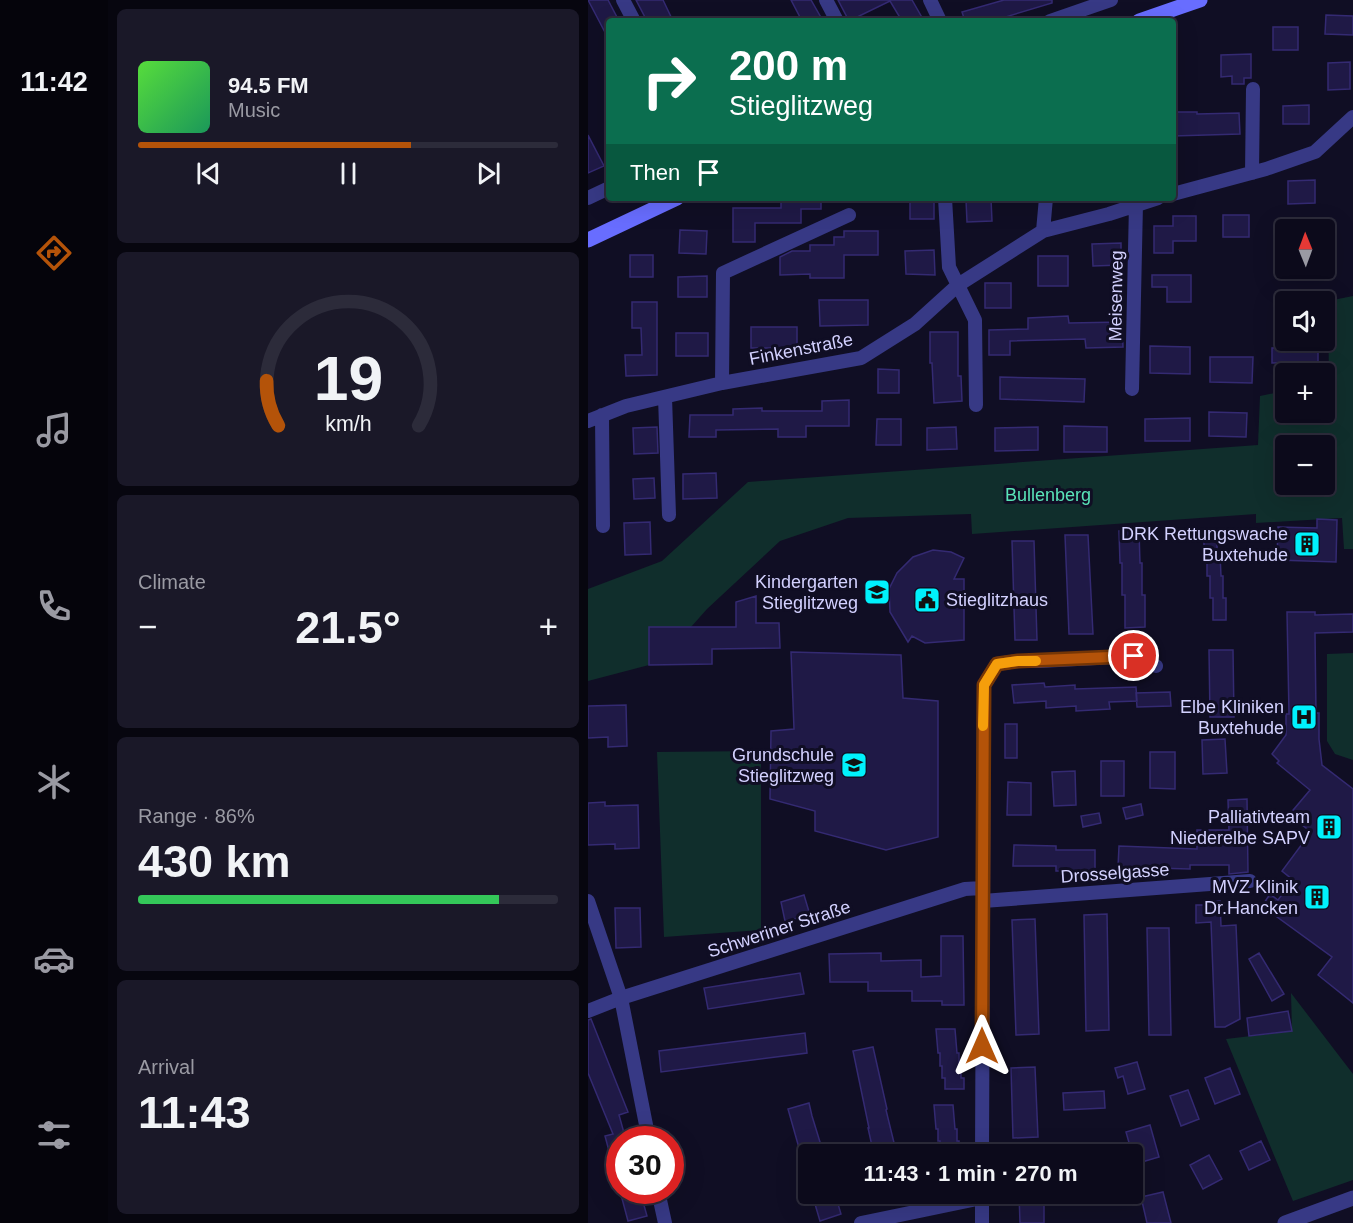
<!DOCTYPE html>
<html lang="en">
<head>
<meta charset="utf-8">
<style>
  body { margin:0; font-family:Helvetica,sans-serif; background:#1a1828; color:#f1f3f6; height:100vh; display:flex; flex-direction:column; font-size:22px; white-space:nowrap }
  * { box-sizing:border-box; margin:0 }
  p { font-size:20px; color:#9a9aa3 }
  .icon { flex:none; width:33px; height:33px; fill:none; stroke:currentColor; stroke-width:2; stroke-linecap:round; stroke-linejoin:round }
  .map { position:relative; flex:1; overflow:hidden }
  .details { display:flex; flex-direction:column; gap:9px; padding:9px; background:#07060f; width:480px }
  .details>* { flex:none }
  .top-card { position:absolute; left:18px; top:18px; width:570px; height:183px; border-radius:6px; box-shadow:0 6px 24px #0002,0 0 0 2px #2c2b3a; background:#0b6e4f; color:#fff; overflow:hidden }
  .needle { width:39px; rotate:359deg }
  .fabs { position:absolute; left:687px; top:219px; display:grid; gap:12px }
  .fabs a { display:grid; place-items:center; width:60px; height:60px; border-radius:6px; background:#0c0a1b; box-shadow:0 6px 24px #0002,0 0 0 2px #2c2b3a; font-size:30px }
  .speed { position:absolute; left:18px; top:1126px; display:flex; gap:12px; font-size:30px; font-weight:700; text-align:center }
  .speed>* { display:grid; place-content:center; width:78px; height:78px; border-radius:50%; background:#0c0a1b; box-shadow:0 6px 24px #0002,0 0 0 2px #2c2b3a; line-height:1 }
  .speed .limit { border:9px solid #d22; background:#fff; color:#111 }
  .pin { position:absolute; display:grid; place-items:center; width:51px; height:51px; color:#fff; margin:-26px; border:3px solid #fff; border-radius:50%; box-shadow:0 2px 6px #0007 }
  .me { position:absolute; width:66px; margin:-33px; rotate:0deg; stroke-linejoin:round; filter:drop-shadow(0 0 4px #0008) }
  .turn { display:flex; align-items:center; gap:21px; height:126px; padding:0 24px; font-size:27px }
  .turn .icon { width:78px; height:78px; stroke-width:2.5 }
  .turn b { display:block; font-size:42px; line-height:51px }
  .then { display:flex; align-items:center; height:57px; padding:0 24px; background:#0003; gap:12px; font-size:22px }
  .big { font-size:45px; font-weight:700; line-height:1.1 }
  .details .card { flex:1; display:flex; flex-direction:column; justify-content:center; gap:9px; min-width:0; padding:0 21px; border-radius:9px; background:#1a1828 }
  .details .dial { align-items:center; gap:0 }
  .dial svg { height:156px; overflow:visible; fill:none; stroke:#2c2b3a; stroke-width:7; stroke-linecap:round; text-anchor:middle }
  .dial text { fill:#f1f3f6; stroke:none }
  .song { display:flex; align-items:center; gap:18px }
  .cover { width:72px; height:72px; border-radius:9px; background:linear-gradient(135deg,hsl(110 70% 55%),hsl(150 70% 35%)) }
  .played { height:6px; border-radius:3px; background:linear-gradient(90deg,#b45309 65%,#2c2b3a 65%) }
  .keys { display:flex; justify-content:space-around; direction:ltr }
  .heat { display:flex; justify-content:space-between; align-items:center; font-size:33px; direction:ltr }
  .charge { height:9px; border-radius:4px; background:linear-gradient(90deg,#34c759 86%,#2c2b3a 0) }
  .trip { position:absolute; left:210px; top:1144px; width:345px; height:60px; border-radius:6px; background:#0c0a1b; box-shadow:0 6px 24px #0002,0 0 0 2px #2c2b3a; font-weight:700; line-height:60px; text-align:center }
  main { display:flex; flex:1; min-height:0 }
  .menu { display:flex; flex-direction:column; width:108px; justify-content:space-around; align-items:center; background:#05040b; color:#9a9aa3 }
  .menu .icon { width:42px; height:42px }
  .menu .selected { color:#b45309 }
  .menu b { font-size:27px; color:#f1f3f6 }
  .map>svg:first-child { display:block }
  .green { fill:#102e2c; fill-rule:evenodd }
  .building { fill:#1f1946; stroke:#342a72; stroke-width:1.5 }
  .lines { fill:none; stroke-linecap:round; stroke-linejoin:round }
  .minor { stroke:#373985; stroke-width:14 }
  .tertiary { stroke:#373985; stroke-width:15 }
  .secondary { stroke:#686dff; stroke-width:15 }
  .route-casing { stroke:#753606; stroke-width:15 }
  .route { stroke:#b45309; stroke-width:10 }
  .slow { stroke:#f59e0b; stroke-width:10 }
  .labels { text-anchor:middle; stroke-width:6; stroke-linejoin:round; paint-order:stroke }
  .street-label { font-size:18px; fill:#d3d1ff; stroke:#100e24 }
  .park-label { font-size:18px; fill:#59e3b8; stroke:#100e24 }
  .poi-label { font-size:18px; fill:#d3d1ff; stroke:#100e24; text-anchor:end }
</style>
</head>
<body>
<main>
<nav class="menu">
<b>11:42</b>
<svg class="icon selected" aria-label="directions" viewBox="0 0 24 24"><path d="M12 3l9 9-9 9-9-9zM9 14v-3h6M13 9l2 2-2 2"/></svg>
<svg class="icon" aria-label="music" viewBox="0 0 24 24"><path d="M9 18V5l10-2v13"/><circle cx="6" cy="18" r="3"/><circle cx="16" cy="16" r="3"/></svg>
<svg class="icon" aria-label="phone" viewBox="0 0 24 24"><path d="M5 4h4l2 5-3 2q2 4 5 5l2-3 5 2v4C11 20 4 13 5 4z"/></svg>
<svg class="icon" aria-label="climate" viewBox="0 0 24 24"><path d="M12 3v18M4 7l16 10M4 17L20 7"/></svg>
<svg class="icon" aria-label="car" viewBox="0 0 24 24"><path d="M5 17H2v-5l4-1 3-4h7l3 4 3 1v5h-3M9 17h6M6 11h13"/><circle cx="7" cy="17" r="2"/><circle cx="17" cy="17" r="2"/></svg>
<svg class="icon" aria-label="filters" viewBox="0 0 24 24"><path d="M4 7h16M4 17h16"/><circle cx="9" cy="7" r="2"/><circle cx="15" cy="17" r="2"/></svg>
</nav>
<section class="details">
<div class="card">
<div class="song"><i class="cover"></i><div><b>94.5 FM</b><p>Music</p></div></div>
<div class="played"></div>
<div class="keys"><svg class="icon" aria-label="previous" viewBox="0 0 24 24"><path d="M18 5L8 12l10 7zM5 5v14"/></svg><svg class="icon" aria-label="pause" viewBox="0 0 24 24"><path d="M8 5v14M16 5v14"/></svg><svg class="icon" aria-label="next" viewBox="0 0 24 24"><path d="M6 5l10 7-10 7zM19 5v14"/></svg></div>
</div>
<div class="card dial"><svg viewBox="0 0 100 80">
<path d="M14 69A42 42 0 1 1 86 69"/>
<path d="M14 69A42 42 0 0 1 8 46" stroke="#b45309"/>
<text x="50" y="56" font-size="32" font-weight="700">19</text>
<text x="50" y="72" font-size="11">km/h</text>
</svg></div>
<div class="card"><p>Climate</p>
<div class="heat"><a>−</a><b class="big">21.5°</b><a>+</a></div>
</div>
<div class="card"><p>Range · 86%</p><b class="big">430 km</b><div class="charge"></div></div>
<div class="card"><p>Arrival</p><b class="big">11:43</b></div>
</section>
<div class="map">
<svg width="765" height="1223" viewBox="0 0 765 1223">
  <rect width="100%" height="100%" fill="#100e24"/>
  <path class="green" d="M765 296V549H756L754 518 668 523V514L384 534 383 514 260 518 192 541 119 609 103 627 61 665 0 681V589L74 561 160 482 670 445 672 396 697 391 698 412H736L737 382 741 381 740 301ZM698 446H736V484H698Z
    M765 653V760L747 754 739 741V654Z
    M173 751V930L76 937 69 752Z
    M703 993 765 1074V1180L705 1201 638 1039 704 1031Z"/>
  <path class="building" d="M0 0H20L31 21H21V40Z
    M48 0H75L85 21H59Z
    M203 0H223L235 21H214Z
    M250 0H324L336 21H314L302 1 261 21Z
    M416 0H464V3L414 18 415 19 408 21H377L374 12Z
    M738 15 765 16V35L737 34Z
    M685 27H710V50H685Z
    M663 54V78H656V84H644V76L633 77V55Z
    M762 62V89L740 90V63Z
    M721 105V124H695V106Z
    M585 112H609V114L651 113 652 134 585 136Z
    M0 135 16 166 0 173Z
    M727 180V203L700 204V181Z
    M193 198H233V209H213V223H167V242H145V208H193Z
    M403 199 404 221 379 222 378 200Z
    M322 200H346V219H322Z
    M635 215H661V237H635Z
    M585 216H608V241H585V253H566V226H585Z
    M92 230 119 231 118 254 91 253Z
    M256 231H290V255H256V278H222V274L192 275V257L204 251H222V245H246V237H256Z
    M533 243V265L505 266 504 244Z
    M686 249H698V268L686 267Z
    M346 250 347 275 318 274 317 251Z
    M42 255H65V277H42Z
    M450 256H480V286H450Z
    M564 275H603V302H579V287H564Z
    M119 276V297H90V277Z
    M397 283H423V308H397Z
    M231 300H280V325L232 326Z
    M44 302H69V375L38 376 37 355H54L53 328H44Z
    M480 316 481 323 534 322 535 347 498 348 497 339 422 341V355H401V330L440 329V318Z
    M163 327H209V348H163Z
    M342 332H370V376H373L374 401 346 403 344 363H342Z
    M88 333H120V356H88Z
    M713 340H728V347H730V362L684 363V348L714 347Z
    M562 346 602 347V374L562 373Z
    M622 357H665L664 383 622 382Z
    M290 369 311 370V393H290Z
    M412 377 497 379 496 402 412 399Z
    M261 400V426H218V437H190V429L128 430V437H101L102 415H145V409L174 408V411H234V401Z
    M621 412 659 413 658 437 621 436Z
    M602 418V441H557V419Z
    M289 419H313V445H288Z
    M476 426 519 427V452H476Z
    M69 427 70 453 46 454 45 428Z
    M368 427 369 449 339 450V428Z
    M450 427V450L407 451V428Z
    M128 473 129 498 95 499V474Z
    M66 478 67 498 46 499 45 479Z
    M729 519 749 520 748 562 689 560 690 527 729 528Z
    M62 522 63 554 37 555 36 523Z
    M531 531H551L552 563H554V595H557V627L537 628V595H534V563H532Z
    M616 532H629V554H632L633 576H635V598H638V620H625V598H622V576H619V554H616Z
    M477 535H500L505 634H481Z
    M424 541H446L449 640H427Z
    M345 550 363 552 376 558 366 579H376V640L337 643 324 636 320 642 302 612 301 589 309 573 325 557Z
    M168 596V623H191L192 648 124 649V664L61 665V627H148V602Z
    M699 612H727V615L765 614V632L727 633 728 713H731V739L734 765 765 789V1003L730 975 744 957 674 906 682 894 690 900 705 880 694 871 723 832 701 815 722 790 689 763 691 761 684 754 698 735V714H701Z
    M621 650H645L646 717H622Z
    M203 652 313 655 315 698 350 701V837L298 850 227 831V811L182 799 183 731 206 729Z
    M456 683 457 687 487 685V689L548 687 549 701 521 702 522 709 488 711V706L458 708V701L426 703 424 685Z
    M582 692 583 706 549 707 548 693Z
    M38 705 39 746 20 747V737L0 738V706Z
    M417 724H429V758H417Z
    M637 739 639 773 615 774 614 740Z
    M562 752H587V789L562 788Z
    M513 761H536V796H513Z
    M487 771 488 805 466 806 464 772Z
    M420 782 443 783V815H419Z
    M659 799 660 872 641 874V865H602V869L530 867 531 846 609 849V830H641L640 800Z
    M17 802V806L50 805 51 848 27 849V844L0 845V803Z
    M553 804 555 815 538 819 535 808Z
    M511 813 513 823 495 827 493 816Z
    M426 845 468 846V850H507V871H468V866H425Z
    M216 895 222 915 197 921 193 902Z
    M632 901 633 926 648 925 652 1019 637 1027H627L623 922 608 923V905H622V902Z
    M27 908H52L53 947 28 948Z
    M519 914 521 1030 498 1031 496 915Z
    M447 919 451 1034 428 1035 424 920Z
    M559 928H581L583 1035H561Z
    M353 936H375L376 1005H354V1001H324V991H280V982H242L241 954 293 953V961L333 960V977L353 976Z
    M671 953 696 994 684 1001 661 959Z
    M212 973 216 994 120 1009 116 988Z
    M700 1011 704 1031 661 1036 659 1018Z
    M3 1019 40 1112 31 1115 38 1140H32V1177H28L17 1136 25 1134 0 1073V1020Z
    M348 1029H367L369 1053H371V1066H373V1078H376V1089H357V1078H354V1066H352V1053H350Z
    M217 1033 219 1053 73 1072 71 1051Z
    M285 1047 299 1109 298 1110 309 1155H286L280 1128H281L265 1051Z
    M549 1062 557 1089 540 1094 535 1076 530 1078 527 1068Z
    M447 1067 450 1137 425 1138 423 1068Z
    M642 1068 652 1094 627 1104 617 1078Z
    M600 1090 611 1119 593 1126 582 1096Z
    M516 1091 517 1108 476 1110 475 1093Z
    M221 1103 224 1116 236 1155H213L200 1109Z
    M346 1105H365L367 1129H369V1141H371V1155H354V1153H352V1141H350V1129H348Z
    M562 1125 571 1157 547 1164 538 1132Z
    M673 1141 682 1160 661 1170 652 1151Z
    M621 1155 634 1179 615 1189 602 1165Z
    M32 1191H52L59 1216 40 1221Z
    M575 1192 583 1223H559L553 1197Z
    M224 1194H247L253 1214 232 1221Z
    M431 1194H456V1223H432Z"/>
  <g class="lines">
    <path class="minor" d="M35 0 46 21
      M238 0 249 21
      M342 0 352 21
      M462 21 523 0
      M664 173 665 89
      M585 194 678 169 727 152 765 117
      M0 198 21 188
      M357 198 361 267 387 320 388 405
      M455 231 458 198
      M134 383 135 273 261 215
      M544 389 548 204
      M77 397 81 515
      M14 415 15 526
      M0 421 38 406 134 383 273 358 327 324 370 285 455 231 521 214 570 198
      M0 901 33 998 61 1140
      M395 901 662 881
      M0 1011 33 998 377 889 394 888
      M394 1155 396 685 409 664 430 661H452L546 656 568 666
      M70 1191 77 1223
      M394 1194V1223
      M273 1223 394 1198"/>
    <path class="tertiary" d="M697 1223 765 1198"/>
    <path class="secondary" d="M551 21 612 0
      M0 240 89 198"/>
  </g>
  <g class="lines">
    <defs>
      <path id="route" d="M394 1046 396 685 409 664 430 661 546 656"/>
    </defs>
    <use href="#route" class="route-casing"/>
    <use href="#route" class="route"/>
    <path class="slow" d="M395 726 396 685 409 664 430 661H448"/>
  </g>
  <defs>
    <symbol id="building-square" viewBox="-11 -11 22 22"><rect x="-9" y="-9" width="18" height="18" rx="4" fill="#00f1fc" stroke="#100e24"/><path d="M-4-6H4V6H1V3H-1V6H-4ZM-2.5-4.3h1.7v1.8h-1.7ZM.8-4.3h1.7v1.8H.8ZM-2.5-1h1.7V.8h-1.7ZM.8-1h1.7V.8H.8Z" fill="#111"/></symbol>
    <symbol id="school-square" viewBox="-11 -11 22 22"><rect x="-9" y="-9" width="18" height="18" rx="4" fill="#00f1fc" stroke="#100e24"/><path d="M0-5L7-2L0 1L-7-2ZM-4 1L0 2.5L4 1V4Q0 6-4 4Z" fill="#111"/></symbol>
    <symbol id="civic-square" viewBox="-11 -11 22 22"><rect x="-9" y="-9" width="18" height="18" rx="4" fill="#00f1fc" stroke="#100e24"/><path d="M-.6-6.5H3V-4.5H.6V-3L4-1V1h2V6H-6V1h2V-1L-.6-3ZM-1.2 2.5V6h2.4V2.5Z" fill="#111"/></symbol>
    <symbol id="hospital-square" viewBox="-11 -11 22 22"><rect x="-9" y="-9" width="18" height="18" rx="4" fill="#00f1fc" stroke="#100e24"/><path d="M-5-5h3v3.5h4V-5h3V5h-3V1.5h-4V5h-3Z" fill="#111"/></symbol>
  </defs>
  <g fill-rule="evenodd">
    <use href="#building-square" x="704" y="529" width="30" height="30"/>
    <use href="#school-square" x="274" y="577" width="30" height="30"/>
    <use href="#civic-square" x="324" y="585" width="30" height="30"/>
    <use href="#hospital-square" x="701" y="702" width="30" height="30"/>
    <use href="#school-square" x="251" y="750" width="30" height="30"/>
    <use href="#building-square" x="726" y="812" width="30" height="30"/>
    <use href="#building-square" x="714" y="882" width="30" height="30"/>
  </g>
  <g class="labels">
    <g class="street-label">
      <text transform="translate(528 296) rotate(-89)" y="6">Meisenweg</text>
      <text transform="translate(213 349) rotate(-11)" y="6">Finkenstraße</text>
      <text transform="translate(527 873) rotate(-4)" y="6">Drosselgasse</text>
      <text transform="translate(191 929) rotate(-18)" y="6">Schweriner Straße</text>
    </g>
    <g class="park-label">
      <text x="460" y="501">Bullenberg</text>
    </g>
    <g class="poi-label">
      <text x="700" y="540">DRK Rettungswache<tspan x="700" dy="21">Buxtehude</tspan></text>
      <text x="270" y="588">Kindergarten<tspan x="270" dy="21">Stieglitzweg</tspan></text>
      <text x="358" y="606" text-anchor="start">Stieglitzhaus</text>
      <text x="696" y="713">Elbe Kliniken<tspan x="696" dy="21">Buxtehude</tspan></text>
      <text x="246" y="761">Grundschule<tspan x="246" dy="21">Stieglitzweg</tspan></text>
      <text x="722" y="823">Palliativteam<tspan x="722" dy="21">Niederelbe SAPV</tspan></text>
      <text x="710" y="893">MVZ Klinik<tspan x="710" dy="21">Dr.Hancken</tspan></text>
    </g>
  </g>
</svg>
<div class="fabs">
<a><svg class="needle" viewBox="-14 -14 28 28"><path d="M0-13l5 13h-10z" fill="#e53935"/><path d="M0 13l5-13h-10z" fill="#9a9aa3"/></svg></a>
<a><svg class="icon" aria-label="sound" viewBox="0 0 24 24"><path d="M4 9h4l5-4v14l-5-4H4zM17 9q2 3 0 6"/></svg></a>
<a>+</a>
<a>−</a>
</div>
<div class="speed"><div class="limit">30</div></div>
<div class="pin" style="left:546px;top:656px;background:#d93025"><svg class="icon" aria-label="arrive" viewBox="0 0 24 24"><path d="M6 21V4h12l-3 4 3 4H6"/></svg></div>
<svg class="me" style="left:394px;top:1046px" viewBox="-20 -20 40 40"><path d="M0-17L14 15 0 8-14 15z" fill="#b45309" stroke="#fff" stroke-width="4"/></svg>
<div class="trip">11:43 · 1 min · 270 m</div>
<div class="top-card">
<div class="turn"><svg class="icon" aria-label="right" viewBox="0 0 24 24"><path d="M7 20v-9h11M14 6l5 5-5 5"/></svg><div><b>200 m</b>Stieglitzweg</div></div>
<div class="then">Then<svg class="icon" aria-label="arrive" viewBox="0 0 24 24"><path d="M6 21V4h12l-3 4 3 4H6"/></svg></div>
</div>
</div>
</main>
</body>
</html>
